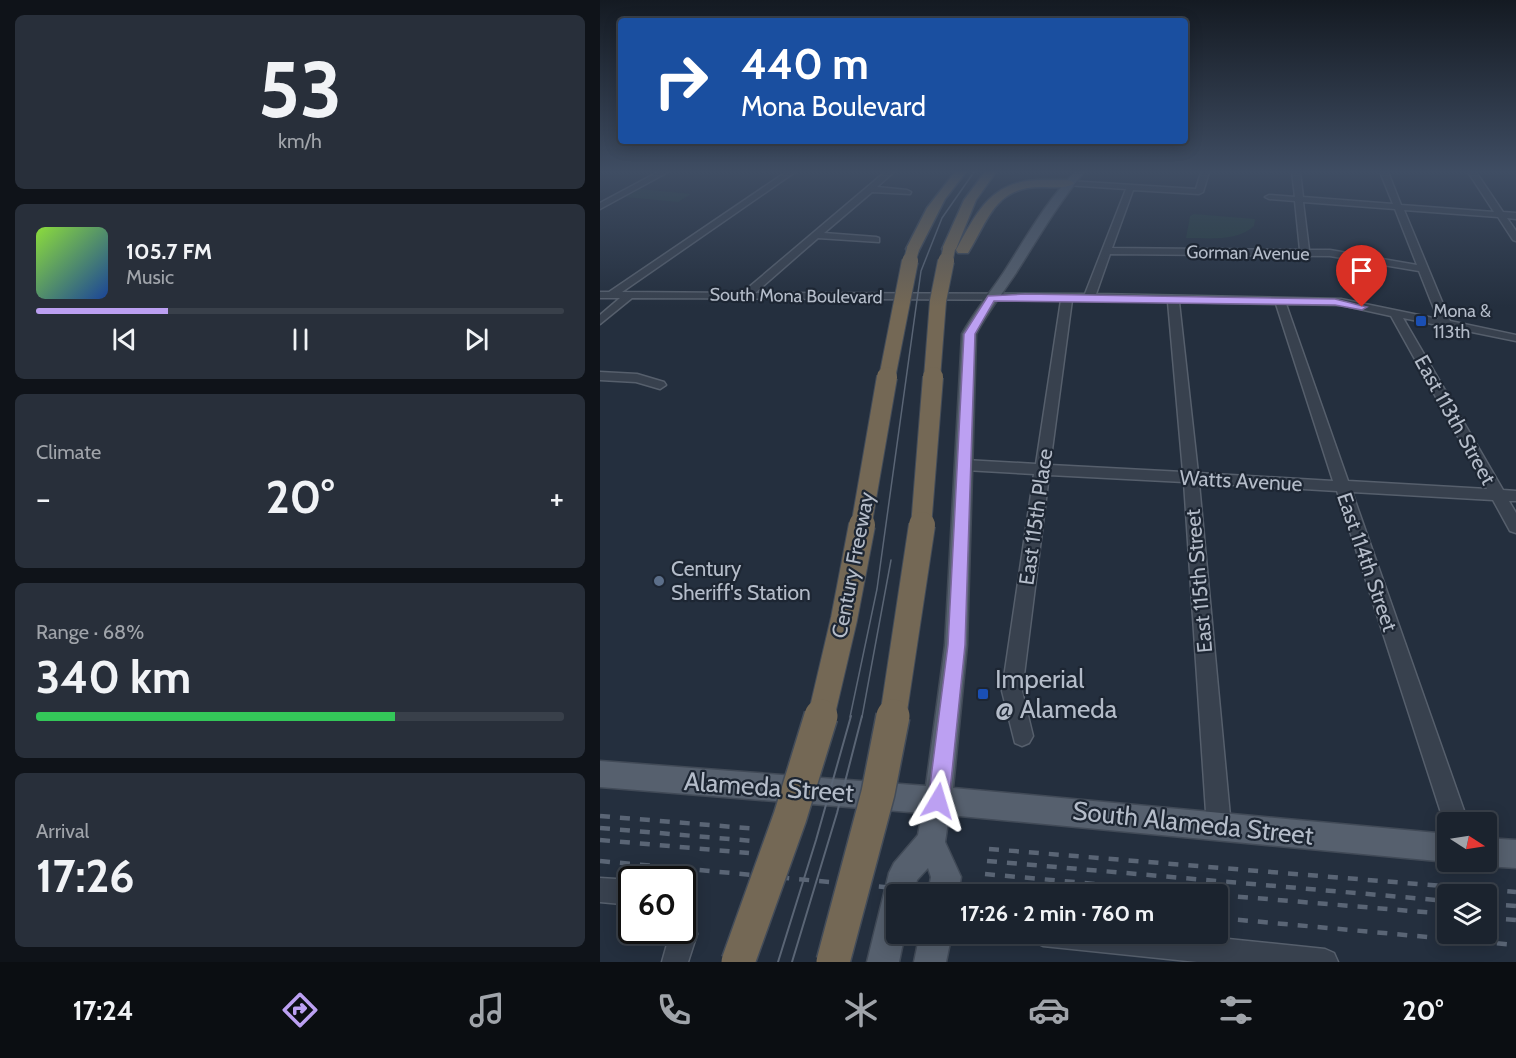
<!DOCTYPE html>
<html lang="en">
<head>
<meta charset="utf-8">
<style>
  body { margin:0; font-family:Cabin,sans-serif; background:#282f3a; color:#f1f3f6; height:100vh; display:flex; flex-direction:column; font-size:22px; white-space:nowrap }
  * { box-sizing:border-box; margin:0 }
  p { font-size:20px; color:#a0a4aa }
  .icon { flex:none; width:33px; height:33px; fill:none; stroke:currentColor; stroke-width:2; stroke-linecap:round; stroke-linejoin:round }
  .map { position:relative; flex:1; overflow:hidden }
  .panel { display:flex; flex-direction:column; gap:15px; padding:15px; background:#0f1319; width:600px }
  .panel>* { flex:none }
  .top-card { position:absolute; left:18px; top:18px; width:570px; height:126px; border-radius:6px; box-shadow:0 3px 15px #0003,0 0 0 2px #39404a; background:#1a4fa0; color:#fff; overflow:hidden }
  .needle { width:39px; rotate:102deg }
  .fabs { position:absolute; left:837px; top:812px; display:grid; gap:12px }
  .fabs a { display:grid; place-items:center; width:60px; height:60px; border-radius:6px; background:#1b232e; box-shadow:0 3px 15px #0003,0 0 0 2px #39404a; font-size:30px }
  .speed { position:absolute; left:18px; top:866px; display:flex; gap:12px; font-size:30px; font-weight:700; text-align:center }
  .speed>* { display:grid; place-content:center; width:78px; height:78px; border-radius:50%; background:#1b232e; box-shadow:0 3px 15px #0003,0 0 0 2px #39404a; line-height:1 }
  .speed .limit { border:3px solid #111; border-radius:9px; background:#fff; color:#111 }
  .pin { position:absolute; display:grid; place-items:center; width:51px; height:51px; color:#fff; margin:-62px -26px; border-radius:50% 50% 50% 0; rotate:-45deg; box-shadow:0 0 6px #0007 }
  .pin .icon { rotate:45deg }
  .me { position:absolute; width:66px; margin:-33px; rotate:7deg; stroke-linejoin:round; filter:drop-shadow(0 0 4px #0008) }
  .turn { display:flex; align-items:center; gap:21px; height:126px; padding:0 24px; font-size:27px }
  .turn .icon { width:78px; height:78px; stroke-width:2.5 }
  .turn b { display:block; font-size:42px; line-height:51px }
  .big { font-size:45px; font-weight:700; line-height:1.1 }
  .panel .widget { flex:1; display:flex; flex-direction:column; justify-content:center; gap:9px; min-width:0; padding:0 21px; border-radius:9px; background:#282f3a }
  .panel .dial { align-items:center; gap:0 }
  .dial b { font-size:78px; line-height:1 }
  .song { display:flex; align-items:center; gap:18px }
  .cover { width:72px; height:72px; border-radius:9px; background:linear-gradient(135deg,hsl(90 70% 55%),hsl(220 70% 35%)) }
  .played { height:6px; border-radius:3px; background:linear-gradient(90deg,#bca0f2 25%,#39404a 25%) }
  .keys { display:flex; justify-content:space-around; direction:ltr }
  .heat { display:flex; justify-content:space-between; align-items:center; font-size:33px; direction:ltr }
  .charge { height:9px; border-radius:4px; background:linear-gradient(90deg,#34c759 68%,#39404a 0) }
  .trip { position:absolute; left:286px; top:884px; width:342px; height:60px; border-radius:6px; background:#1b232e; box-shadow:0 3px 15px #0003,0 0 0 2px #39404a; font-weight:700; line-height:60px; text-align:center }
  .tabs { display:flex; height:96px; justify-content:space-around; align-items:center; background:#0b0e12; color:#a0a4aa }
  .tabs .icon { width:42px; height:42px }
  .tabs .current { color:#bca0f2 }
  .tabs b { font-size:27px; color:#f1f3f6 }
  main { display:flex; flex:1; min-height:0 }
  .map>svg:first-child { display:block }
  .green { fill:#263c3f }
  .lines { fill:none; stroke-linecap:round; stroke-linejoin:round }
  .minor-casing { stroke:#565f6c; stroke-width:3 }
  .major-casing { stroke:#414a57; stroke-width:3 }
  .highway-casing { stroke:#434c59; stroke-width:3 }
  .minor { fill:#38414e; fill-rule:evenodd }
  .major { fill:#56606e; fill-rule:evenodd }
  .highway { fill:#746855; fill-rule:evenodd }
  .tram-far1 { stroke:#5a6575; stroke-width:1.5 }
  .tram { stroke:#5a6575; stroke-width:2 }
  .rail { stroke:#5a6575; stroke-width:4.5; stroke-dasharray:10 10; stroke-linecap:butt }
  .highway-bridge-far4-casing { stroke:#434c59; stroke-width:14; stroke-linecap:butt }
  .highway-bridge-far3-casing { stroke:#434c59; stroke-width:18; stroke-linecap:butt }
  .highway-bridge-far2-casing { stroke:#434c59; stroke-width:22; stroke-linecap:butt }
  .highway-bridge-far1-casing { stroke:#434c59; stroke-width:28; stroke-linecap:butt }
  .highway-bridge-casing { stroke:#434c59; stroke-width:36; stroke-linecap:butt }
  .highway-bridge-far4 { stroke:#746855; stroke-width:12 }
  .highway-bridge-far3 { stroke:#746855; stroke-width:16 }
  .highway-bridge-far2 { stroke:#746855; stroke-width:20 }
  .highway-bridge-far1 { stroke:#746855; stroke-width:26 }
  .highway-bridge { stroke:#746855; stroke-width:33 }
  .route { fill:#bca0f2; stroke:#7a689d; stroke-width:1.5 }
  .transit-dot { fill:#1a4fb4; stroke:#1d2633; stroke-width:2 }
  .service-dot { fill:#5c6f8a; stroke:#1d2633; stroke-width:2 }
  .labels { text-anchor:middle; stroke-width:4.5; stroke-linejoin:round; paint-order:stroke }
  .far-street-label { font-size:18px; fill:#b4bcc9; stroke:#1d2633 }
  .far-poi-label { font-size:18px; fill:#b4bcc9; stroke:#1d2633; text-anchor:start }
  .street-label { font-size:21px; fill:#b4bcc9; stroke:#1d2633 }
  .poi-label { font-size:21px; fill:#b4bcc9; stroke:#1d2633; text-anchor:start }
  .near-poi-label { font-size:26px; fill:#b4bcc9; stroke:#1d2633; text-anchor:start }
  .near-street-label { font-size:26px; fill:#b4bcc9; stroke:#1d2633 }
</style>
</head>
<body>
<main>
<section class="panel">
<div class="widget dial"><b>53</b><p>km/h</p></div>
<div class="widget">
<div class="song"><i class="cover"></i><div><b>105.7 FM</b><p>Music</p></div></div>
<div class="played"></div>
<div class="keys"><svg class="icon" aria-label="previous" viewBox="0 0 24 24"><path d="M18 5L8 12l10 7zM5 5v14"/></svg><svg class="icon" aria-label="pause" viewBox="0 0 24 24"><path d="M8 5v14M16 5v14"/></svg><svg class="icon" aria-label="next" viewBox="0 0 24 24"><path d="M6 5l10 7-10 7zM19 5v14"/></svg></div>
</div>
<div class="widget"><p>Climate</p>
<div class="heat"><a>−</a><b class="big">20°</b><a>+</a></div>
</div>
<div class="widget"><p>Range · 68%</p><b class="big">340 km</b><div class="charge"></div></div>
<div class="widget"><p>Arrival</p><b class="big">17:26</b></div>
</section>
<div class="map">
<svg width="916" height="962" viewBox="0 0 916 962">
  <rect width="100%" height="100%" fill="#242f3e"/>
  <path class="green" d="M40 189 91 194 78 202 25 197Z
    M594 214 655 219 654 226C637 242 608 238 586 238L590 216Z"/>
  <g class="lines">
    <defs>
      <path id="minor" d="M58 172H68L0 209V203Z
        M186 172H195L22 292 142 293 285 172H294L277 187 307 190 311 192 310 194 272 192 224 233 276 237 279 238V242L218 238 155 293 485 294 526 189 466 185 465 183 469 181 596 189 601 172H609L603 192 599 194 533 190 512 248 700 250 695 201 669 199 665 197 669 195 695 197 692 172H700L703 197 793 204 780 172H788L801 205 894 212 868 172H876L903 212 916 213V219L907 218 916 231V241L913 240 898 217 804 210 850 321 916 335V341L803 318 903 490 916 491V501H909L916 513V533L910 531 893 500 752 492 868 822H848V829L844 822 737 491 599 483 631 827 627 835 619 839 611 835 607 827 584 482 449 475 422 691 433 736 429 743 422 746 415 743 402 691 434 474 365 470 358 465 365 460 436 464 461 300 32 298 0 324V315L20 298H0V292H9ZM703 202 795 209 817 265 730 250H709ZM510 254 730 256 819 271 838 319 741 299 496 294ZM472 300 568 302 583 472 450 465ZM579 302 676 304 733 481 598 473ZM686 304 741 305 791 316 887 489 748 481Z
        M0 372 37 374 64 382 66 385 60 389 36 382 0 380Z
        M0 878 32 880V905L0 902Z
        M82 903 91 907 97 934 88 962H62L71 930H82Z
        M430 933H570L725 949 734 953 738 962H597L443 946 434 942Z"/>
      <path id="major" d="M475 172H484C457 205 437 240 414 276 401 295 387 313 376 334L367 645 353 788 848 834V861H851L848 862 349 815 345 842 361 877 358 894H328L331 877 328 868 317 880 314 894H297V933H305L299 962H267L289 873 294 863 318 835 322 813 0 787V761L326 786 345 645 362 334C374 312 390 293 404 272 426 238 446 201 475 172Z
        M886 838 916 840V868L886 866 876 862 886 861Z
        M320 933H352L346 962H314Z"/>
      <path id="highway" d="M355 172H366L345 199 318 252H308L306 249 327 208Z
        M385 172H396L376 200 356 249 349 253 344 252 342 249 364 200Z
        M437 180H469L474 183C467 189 453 187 443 187 395 186 389 219 368 253H358L356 250C376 214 390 182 437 180Z"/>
    </defs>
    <use href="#minor" class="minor-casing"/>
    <use href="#major" class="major-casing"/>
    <use href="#highway" class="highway-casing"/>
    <use href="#minor" class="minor"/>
    <use href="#major" class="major"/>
    <use href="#highway" class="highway"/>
    <path class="tram-far1" d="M250 717 277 589 321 271 342 218 374 172
      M262 717 291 560"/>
    <path class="tram" d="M178 962 216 840 251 716
      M192 962 237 813 262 716"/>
    <path class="rail" d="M0 816 158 829
      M0 828 153 841
      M0 840 149 853
      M389 849 916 892
      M0 861 361 894
      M387 861 848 901
      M385 874 607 894
      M618 895 848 914
      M886 904 916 906
      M618 918 916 945
      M886 918 916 920"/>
    <defs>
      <path id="highway-bridge-far4" d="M309 263 313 249
        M346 263 349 249"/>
      <path id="highway-bridge-far3" d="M287 378 310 261
        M332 378 338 301 346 261"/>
      <path id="highway-bridge-far2" d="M261 527 287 377
        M321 527 333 377"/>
      <path id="highway-bridge-far1" d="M221 717 244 619 262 525
        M293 717 322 525"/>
      <path id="highway-bridge" d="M138 962 190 817 221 716
        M233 962 278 793 293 716"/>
    </defs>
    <use href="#highway-bridge-far4" class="highway-bridge-far4-casing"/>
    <use href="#highway-bridge-far3" class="highway-bridge-far3-casing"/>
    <use href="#highway-bridge-far2" class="highway-bridge-far2-casing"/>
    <use href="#highway-bridge-far1" class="highway-bridge-far1-casing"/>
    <use href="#highway-bridge" class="highway-bridge-casing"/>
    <use href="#highway-bridge-far4" class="highway-bridge-far4"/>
    <use href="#highway-bridge-far3" class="highway-bridge-far3"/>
    <use href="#highway-bridge-far2" class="highway-bridge-far2"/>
    <use href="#highway-bridge-far1" class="highway-bridge-far1"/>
    <use href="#highway-bridge" class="highway-bridge"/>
  </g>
  <linearGradient id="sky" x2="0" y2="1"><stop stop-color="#141a22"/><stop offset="0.56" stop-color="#3f4d63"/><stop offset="1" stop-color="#3f4d63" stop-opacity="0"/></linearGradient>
  <rect width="916" height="307" fill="url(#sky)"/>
  <path class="route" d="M425 294 735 299 767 307 762 310 735 305 394 301 375 334 365 645 349 801 346 808 338 811 331 808 328 801 348 645 364 334 388 296Z"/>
  <g class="transit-dot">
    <rect x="815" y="315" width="12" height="12" rx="3"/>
    <rect x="377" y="688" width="12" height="12" rx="3"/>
  </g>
  <circle class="service-dot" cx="59" cy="581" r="6"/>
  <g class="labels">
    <g class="far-street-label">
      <text transform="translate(648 253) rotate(1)" y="6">Gorman Avenue</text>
      <text transform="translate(196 296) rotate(1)" y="6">South Mona Boulevard</text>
    </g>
    <g class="far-poi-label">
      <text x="833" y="317">Mona &amp;<tspan x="833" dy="21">113th</tspan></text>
    </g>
    <g class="street-label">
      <text transform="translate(855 420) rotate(61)" y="7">East 113th Street</text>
      <text transform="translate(641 481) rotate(3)" y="7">Watts Avenue</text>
      <text transform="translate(436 517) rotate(-82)" y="7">East 115th Place</text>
      <text transform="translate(767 562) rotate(71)" y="7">East 114th Street</text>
      <text transform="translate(253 565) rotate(-79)" y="7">Century Freeway</text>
      <text transform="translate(599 581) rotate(-95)" y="7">East 115th Street</text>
    </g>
    <g class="poi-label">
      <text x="71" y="576">Century<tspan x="71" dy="24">Sheriff's Station</tspan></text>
    </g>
    <g class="near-poi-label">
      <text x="395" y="688">Imperial<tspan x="395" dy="30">@ Alameda</tspan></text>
    </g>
    <g class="near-street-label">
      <text transform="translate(169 787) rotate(4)" y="9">Alameda Street</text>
      <text transform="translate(593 823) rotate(6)" y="9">South Alameda Street</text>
    </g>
  </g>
</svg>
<div class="fabs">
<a><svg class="needle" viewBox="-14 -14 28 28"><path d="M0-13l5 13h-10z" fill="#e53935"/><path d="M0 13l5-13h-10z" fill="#a0a4aa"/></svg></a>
<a><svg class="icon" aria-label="layers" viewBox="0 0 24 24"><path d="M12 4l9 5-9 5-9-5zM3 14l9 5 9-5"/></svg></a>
</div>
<div class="speed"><div class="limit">60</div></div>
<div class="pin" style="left:762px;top:307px;background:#d93025"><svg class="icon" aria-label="arrive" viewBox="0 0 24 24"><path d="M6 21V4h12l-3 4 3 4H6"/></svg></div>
<svg class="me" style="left:338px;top:801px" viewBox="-20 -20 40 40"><path d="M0-17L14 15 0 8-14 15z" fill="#bca0f2" stroke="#fff" stroke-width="4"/></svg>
<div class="trip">17:26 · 2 min · 760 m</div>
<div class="top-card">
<div class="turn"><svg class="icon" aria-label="right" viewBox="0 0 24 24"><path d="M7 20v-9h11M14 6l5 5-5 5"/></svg><div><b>440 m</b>Mona Boulevard</div></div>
</div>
</div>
</main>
<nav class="tabs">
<b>17:24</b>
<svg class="icon current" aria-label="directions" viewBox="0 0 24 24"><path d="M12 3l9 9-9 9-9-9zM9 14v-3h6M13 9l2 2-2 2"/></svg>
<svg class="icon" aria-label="music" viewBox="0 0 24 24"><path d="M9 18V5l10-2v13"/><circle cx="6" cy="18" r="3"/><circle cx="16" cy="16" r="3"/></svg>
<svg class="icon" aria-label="phone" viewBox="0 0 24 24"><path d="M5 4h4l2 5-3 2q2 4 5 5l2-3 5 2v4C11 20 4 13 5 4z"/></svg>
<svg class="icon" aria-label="climate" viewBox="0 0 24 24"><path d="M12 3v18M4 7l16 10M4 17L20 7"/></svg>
<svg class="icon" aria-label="car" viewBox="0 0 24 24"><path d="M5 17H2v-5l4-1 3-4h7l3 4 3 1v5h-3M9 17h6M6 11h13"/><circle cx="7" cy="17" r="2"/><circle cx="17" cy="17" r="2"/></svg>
<svg class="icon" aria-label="filters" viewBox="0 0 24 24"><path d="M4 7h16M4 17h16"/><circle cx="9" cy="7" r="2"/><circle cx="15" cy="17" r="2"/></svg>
<b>20°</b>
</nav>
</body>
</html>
